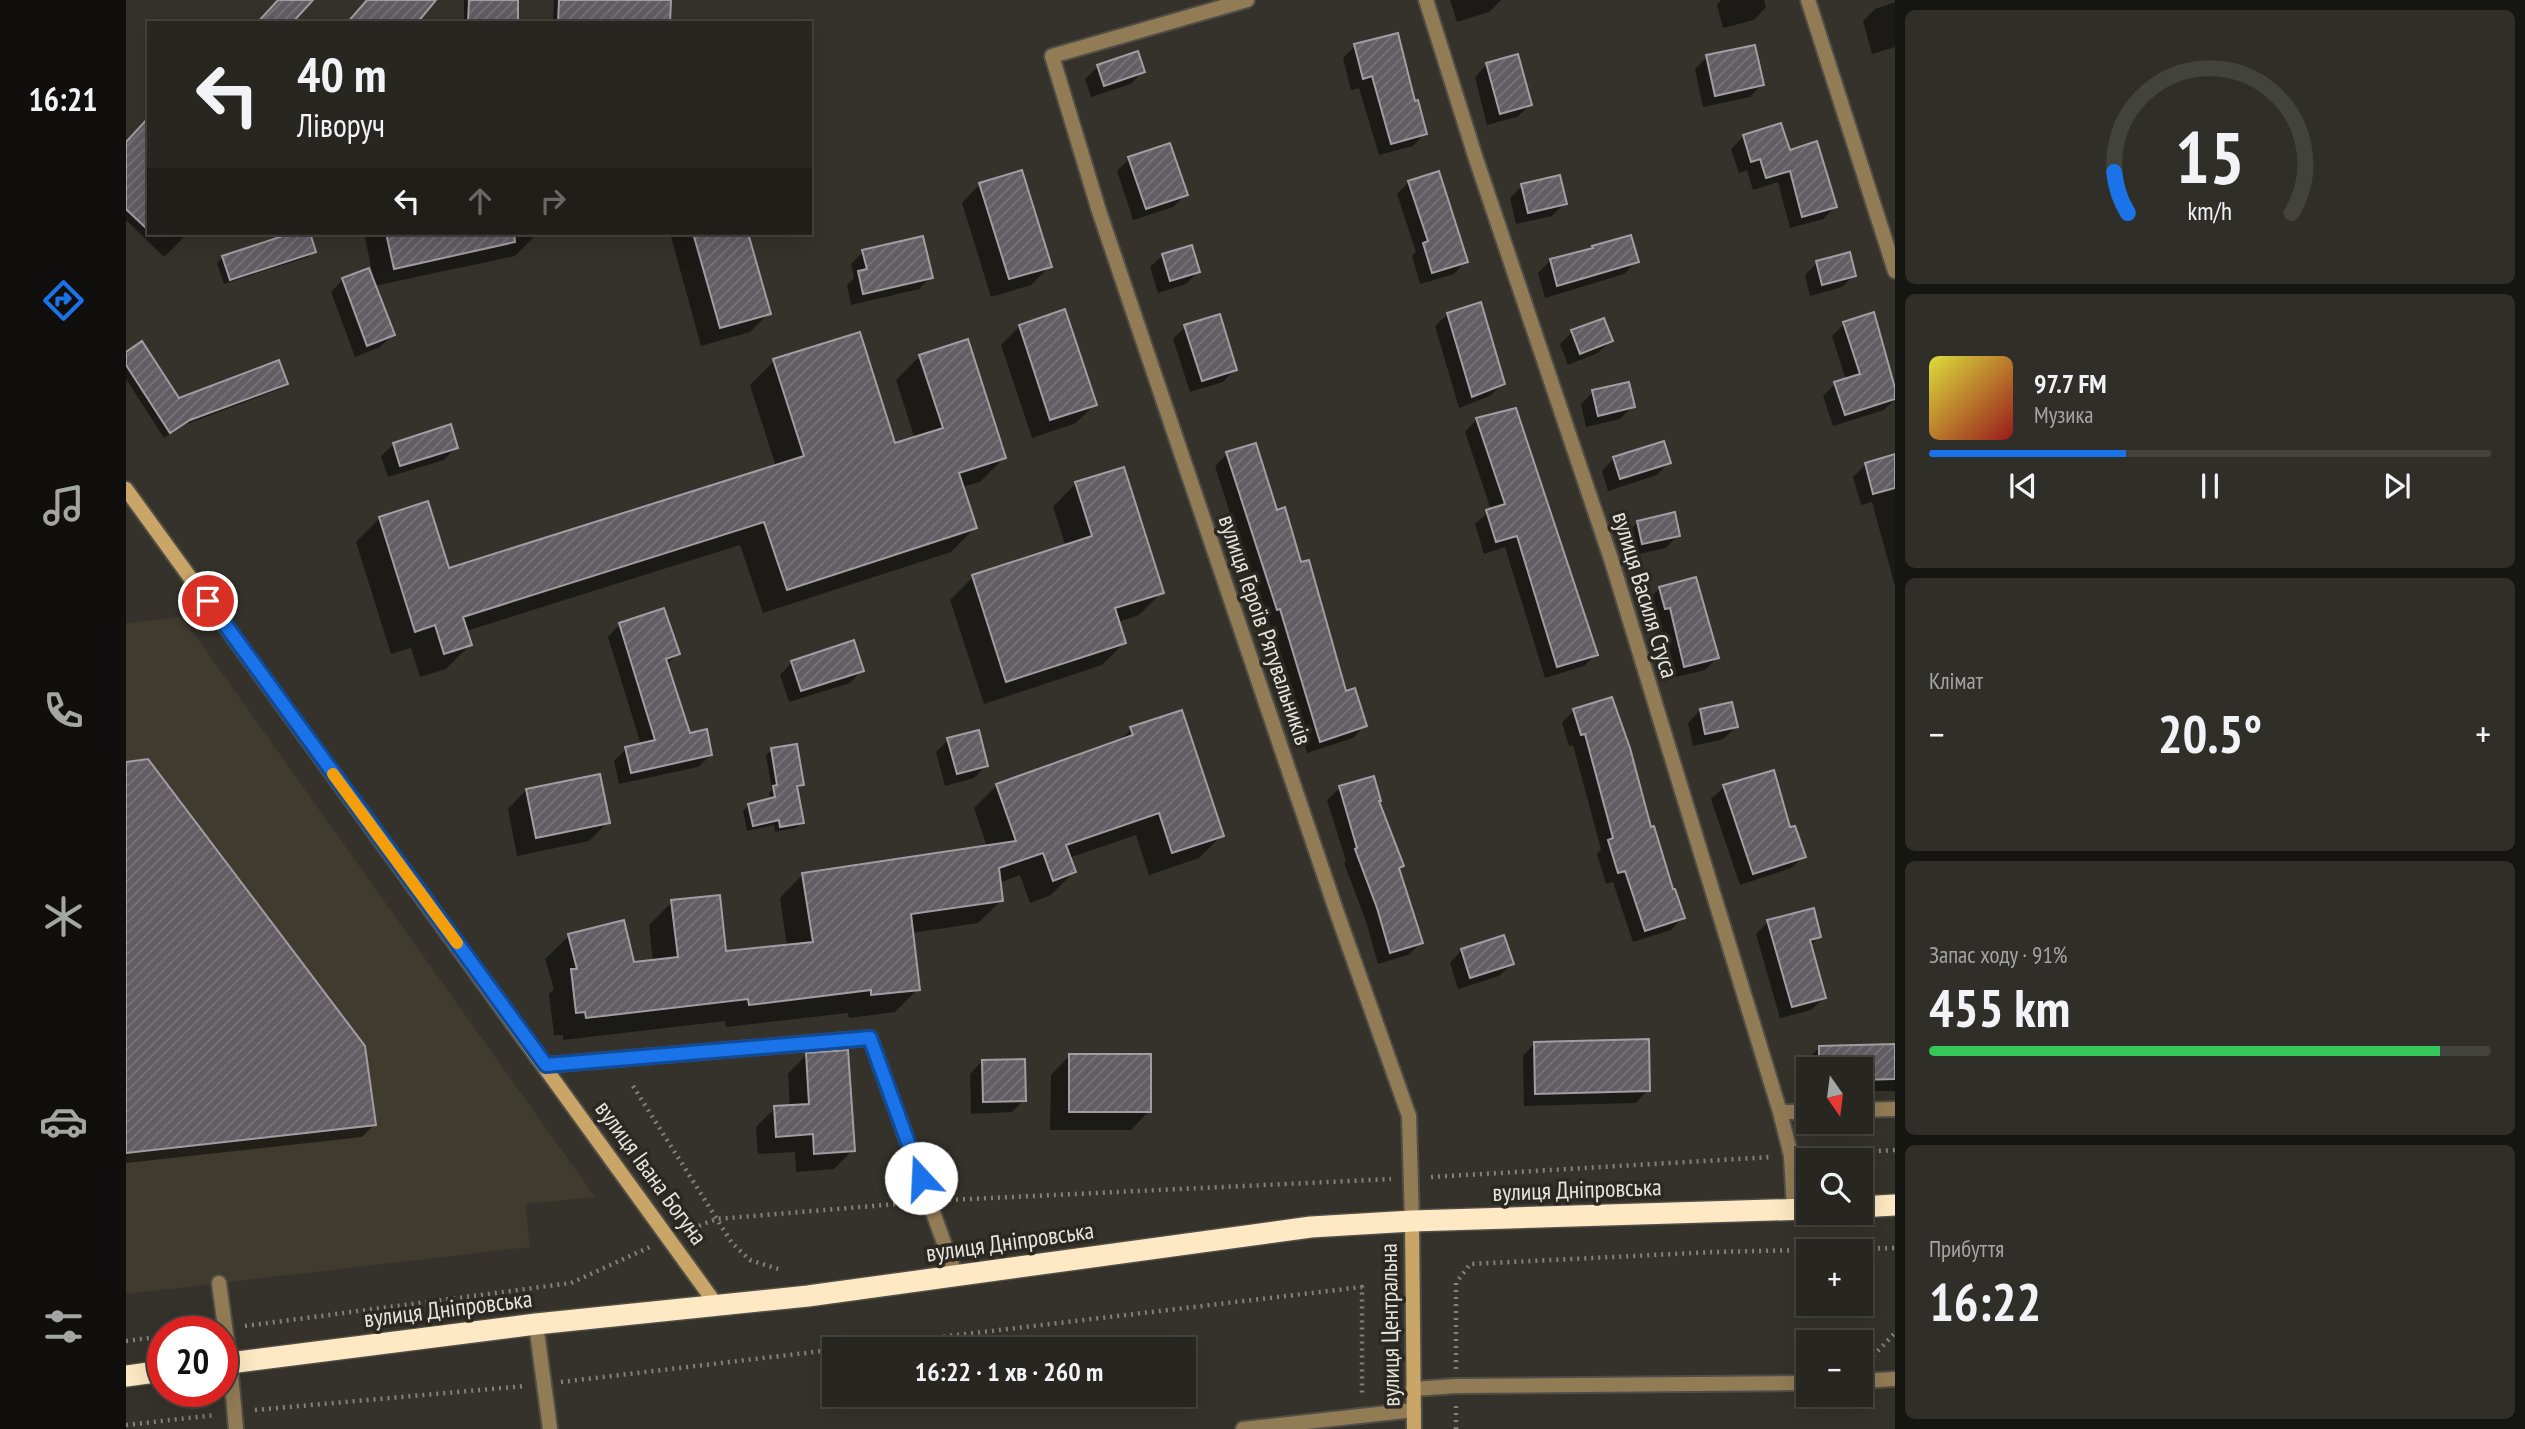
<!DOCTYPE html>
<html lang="uk">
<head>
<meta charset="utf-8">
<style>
  body { margin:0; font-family:"PT Sans Narrow",sans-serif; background:#2f2e29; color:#f1f3f6; height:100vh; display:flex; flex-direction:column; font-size:26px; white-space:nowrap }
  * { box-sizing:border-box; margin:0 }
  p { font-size:23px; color:#a4a5a5 }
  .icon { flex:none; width:38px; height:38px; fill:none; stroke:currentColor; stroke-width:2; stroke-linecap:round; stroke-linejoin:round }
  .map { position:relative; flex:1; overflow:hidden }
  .panel { display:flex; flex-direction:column; gap:10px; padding:10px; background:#151512; width:630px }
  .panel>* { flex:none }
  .banner { position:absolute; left:21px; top:21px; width:665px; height:214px; border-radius:0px; box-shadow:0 7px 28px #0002,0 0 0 2px #43433e; background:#272620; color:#f1f3f6; overflow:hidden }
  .needle { width:46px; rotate:166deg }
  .fabs { position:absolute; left:1670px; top:1057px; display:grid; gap:14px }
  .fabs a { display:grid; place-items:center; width:77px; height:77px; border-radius:0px; background:#272620; box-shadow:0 7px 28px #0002,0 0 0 2px #43433e; font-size:35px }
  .speed { position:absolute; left:21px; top:1316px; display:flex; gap:14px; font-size:35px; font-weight:700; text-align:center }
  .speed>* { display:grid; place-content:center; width:91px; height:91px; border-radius:50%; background:#272620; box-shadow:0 7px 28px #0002,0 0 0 2px #43433e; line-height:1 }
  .speed .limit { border:10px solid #d22; background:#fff; color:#111 }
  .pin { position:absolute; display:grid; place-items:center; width:60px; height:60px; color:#fff; margin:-30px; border:4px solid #fff; border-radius:50%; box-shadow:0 2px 7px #0007 }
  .me { position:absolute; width:77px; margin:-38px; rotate:340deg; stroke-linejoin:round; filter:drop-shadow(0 0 5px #0008) }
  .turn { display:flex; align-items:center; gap:24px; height:147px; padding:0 35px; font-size:32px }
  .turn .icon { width:91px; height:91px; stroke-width:2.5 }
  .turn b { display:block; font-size:49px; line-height:60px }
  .lanes { display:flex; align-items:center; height:66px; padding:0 35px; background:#0003; justify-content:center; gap:35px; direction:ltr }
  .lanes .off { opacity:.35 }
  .big { font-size:52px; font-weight:700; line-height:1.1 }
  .panel .tile { flex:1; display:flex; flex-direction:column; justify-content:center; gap:10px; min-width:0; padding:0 24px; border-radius:10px; background:#2f2e29 }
  .panel .dial { align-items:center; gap:0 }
  .dial svg { height:182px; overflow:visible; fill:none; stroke:#43433e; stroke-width:7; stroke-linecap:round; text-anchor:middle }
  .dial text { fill:#f1f3f6; stroke:none }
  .song { display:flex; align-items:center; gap:21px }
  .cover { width:84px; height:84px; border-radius:10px; background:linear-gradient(135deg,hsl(60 70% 55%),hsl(0 70% 35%)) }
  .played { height:7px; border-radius:4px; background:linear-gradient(90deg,#1a73e8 35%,#43433e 35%) }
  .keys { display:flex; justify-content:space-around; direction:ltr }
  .heat { display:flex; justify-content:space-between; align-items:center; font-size:38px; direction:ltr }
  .charge { height:10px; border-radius:5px; background:linear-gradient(90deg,#34c759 91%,#43433e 0) }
  .trip { position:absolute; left:696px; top:1337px; width:374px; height:70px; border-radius:0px; background:#272620; box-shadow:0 7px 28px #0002,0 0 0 2px #43433e; font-weight:700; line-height:70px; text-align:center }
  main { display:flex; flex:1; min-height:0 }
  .tabs { display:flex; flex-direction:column; width:126px; justify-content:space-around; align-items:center; background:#100f0d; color:#a4a5a5 }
  .tabs .icon { width:49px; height:49px }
  .tabs .active { color:#1a73e8 }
  .tabs b { font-size:32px; color:#f1f3f6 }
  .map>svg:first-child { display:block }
  .built { fill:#3f3b2e }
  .shadow { fill:#0007 }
  .building { fill:url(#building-hatch); stroke:#a29ca3; stroke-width:2 }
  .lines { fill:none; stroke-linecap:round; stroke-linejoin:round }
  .lane-casing { stroke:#504e47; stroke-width:18 }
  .street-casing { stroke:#504e47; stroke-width:18 }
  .secondary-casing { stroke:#504e47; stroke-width:18 }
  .highway-casing { stroke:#504e47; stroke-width:24 }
  .path { stroke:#83817a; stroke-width:4.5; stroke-dasharray:2 5; stroke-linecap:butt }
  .lane { stroke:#927c56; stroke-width:14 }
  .street { stroke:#927c56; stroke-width:14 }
  .secondary { stroke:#c9a667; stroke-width:14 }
  .highway { stroke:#fee9c4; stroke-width:21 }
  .route-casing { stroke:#114b97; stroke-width:18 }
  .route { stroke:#1a73e8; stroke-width:12 }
  .slow { stroke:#f59e0b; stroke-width:12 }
  .labels { text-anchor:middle; stroke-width:7; stroke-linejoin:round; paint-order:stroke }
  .street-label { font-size:24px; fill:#e6e4df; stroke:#2a2821 }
</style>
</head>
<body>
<main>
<nav class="tabs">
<b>16:21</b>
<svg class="icon active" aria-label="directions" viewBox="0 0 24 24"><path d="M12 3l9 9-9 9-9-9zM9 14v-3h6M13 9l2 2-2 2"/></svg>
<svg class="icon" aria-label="music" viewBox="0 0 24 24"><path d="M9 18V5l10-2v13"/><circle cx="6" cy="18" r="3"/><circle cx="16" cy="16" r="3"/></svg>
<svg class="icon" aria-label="phone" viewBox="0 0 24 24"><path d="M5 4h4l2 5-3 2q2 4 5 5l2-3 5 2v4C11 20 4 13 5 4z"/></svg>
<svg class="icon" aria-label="climate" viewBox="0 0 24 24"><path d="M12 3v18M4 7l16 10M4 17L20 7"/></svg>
<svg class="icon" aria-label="car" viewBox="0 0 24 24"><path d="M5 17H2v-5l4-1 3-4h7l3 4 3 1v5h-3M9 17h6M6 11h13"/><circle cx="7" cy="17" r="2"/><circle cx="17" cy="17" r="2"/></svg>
<svg class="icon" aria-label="filters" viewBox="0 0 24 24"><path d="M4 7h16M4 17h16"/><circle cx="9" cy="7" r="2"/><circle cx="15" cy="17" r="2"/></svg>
</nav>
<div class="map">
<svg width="1769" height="1429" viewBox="0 0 1769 1429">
  <defs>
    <pattern id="building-hatch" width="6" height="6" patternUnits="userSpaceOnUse" patternTransform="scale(1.75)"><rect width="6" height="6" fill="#625c63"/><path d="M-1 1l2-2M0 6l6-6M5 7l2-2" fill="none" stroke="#787379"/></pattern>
  </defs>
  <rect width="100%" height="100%" fill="#34322a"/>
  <path class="built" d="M56 617 469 1197 399 1204 404 1247 0 1294V623Z"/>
  <path class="shadow" d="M338 0H390V23H338Z
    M428 0H543V23H427Z
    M1324 0H1375L1363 12 1331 22Z
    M1595 0H1638L1640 7 1628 20 1597 28 1591 5Z
    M1769 2V47L1746 54 1737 21 1749 9Z
    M1229 46 1299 133 1287 146 1253 155 1233 88 1225 90 1217 58Z
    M1011 53 1017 71 1005 84 965 97 959 79 972 67Z
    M1581 57 1636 84 1624 97 1577 107 1569 69Z
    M1361 64 1404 105 1391 117 1361 125 1349 77Z
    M23 119V233H62L38 257 0 220V144Z
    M1654 126 1663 152 1709 207 1697 219 1664 228 1652 182 1627 190 1621 170 1613 173 1605 149 1617 137Z
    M1003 159 1060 194 1047 207 1007 220 991 171Z
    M1283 182 1340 261 1328 274 1294 284 1286 256 1290 252 1271 194Z
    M854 184 924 266 905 285 865 297 836 203Z
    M1396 186 1439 203 1426 216 1390 224 1384 198Z
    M171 233H182L188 251 182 257 98 284 91 263 97 257Z
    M243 233H407L408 237 389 256 248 286 267 335 254 347 229 357 205 292 217 279 247 277 239 237Z
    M544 233H621L643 313 624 332 575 346Z
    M1467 247 1511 261 1498 274 1419 298 1412 273 1425 260 1463 251Z
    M737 252 805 277 793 289 725 305 721 285 728 278 725 264Z
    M1037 255 1072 272 1060 284 1032 293 1024 267Z
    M1691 263 1728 275 1716 287 1684 296 1679 275Z
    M1322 314 1377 383 1364 396 1333 408 1309 326Z
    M1718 324 1769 394V399L1758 410 1707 426 1697 396 1709 384 1720 380 1706 336Z
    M894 326 969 404 950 423 906 438 875 345Z
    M1059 327 1109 369 1097 382 1064 392 1047 339Z
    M1446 332 1484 341 1472 353 1442 365 1434 344Z
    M0 354 52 400 160 383 154 389 56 426 38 438 0 379Z
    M794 356 878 458 854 482 836 487 849 528 825 552 637 613 614 545 340 631 344 645 320 669 294 677 285 648 265 654 230 542 254 518 322 570 650 467 624 385 648 361 768 446 789 439 770 380Z
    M1467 392 1507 406 1494 419 1460 427 1455 404Z
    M1351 419 1470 654 1458 666 1419 678 1379 547 1358 554 1349 524 1365 510 1339 432Z
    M268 444 330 447 318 460 262 477 255 456Z
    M1101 454 1150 512 1174 564 1219 694 1239 725 1227 738 1181 753 1142 620 1138 621 1089 466Z
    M1769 456V586L1746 502 1735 505 1727 477 1740 464Z
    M1488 458 1543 462 1531 475 1482 491 1476 471Z
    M996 469 1036 592 1013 615 992 622 998 643 976 665 858 704 824 600 847 577 940 547 927 507 949 484Z
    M1512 522 1552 535 1540 548 1504 556 1499 535Z
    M1534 588 1591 658 1579 670 1546 678 1531 619 1527 620 1522 600Z
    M494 624 552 654 540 665 563 735 585 755 572 767 493 784 488 761 500 749 515 745 482 637Z
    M666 662 736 670 724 683 663 702 654 675Z
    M1448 710 1524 829 1557 917 1545 930 1507 942 1487 882 1480 884 1471 854 1475 849 1447 745 1443 746 1436 723Z
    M1574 710 1610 727 1597 739 1567 746 1562 723Z
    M1005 729 1096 835 1073 858 1023 875 1010 835 943 858 948 872 925 895 904 903 894 875 873 883 876 900 852 923 786 933 792 989 769 1012 723 1018 722 1013 600 1027 599 1021 437 1040V1035H428L423 994 428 989 419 959 443 936 507 964 527 962 523 925 546 902 599 953 661 946 654 898 677 874 861 847 848 808 871 785 991 743Z
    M822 740 860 766 848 778 819 786 810 752Z
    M646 750 676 784 670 790 676 823 670 828 649 832 648 825 621 831 617 811 623 805 644 800 643 793 646 790 640 755Z
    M0 763 248 1125 236 1137 0 1163Z
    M1647 773 1663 829 1678 856 1665 868 1614 885 1585 799 1598 787Z
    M1214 788 1252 802 1276 866 1272 870 1295 943 1282 955 1252 964 1240 921 1218 863 1220 861 1201 800Z
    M400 790 482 822 463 841 391 856 382 809Z
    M1642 922 1693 936 1684 946 1698 998 1685 1010 1654 1018 1630 934Z
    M1336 950 1386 964 1373 976 1332 989 1324 963Z
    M1409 1043 1522 1090 1510 1103 1398 1106 1397 1056Z
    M1769 1046V1091H1734V1069H1682V1086L1681 1060 1694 1047Z
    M680 1055 727 1150 708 1169 670 1172 669 1152 632 1154 630 1127 649 1108 664 1107 662 1074Z
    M943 1056 1023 1111 1005 1130H924L925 1075Z
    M856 1061 898 1100 886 1112 845 1114 844 1074Z"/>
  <path class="building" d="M152 0H187L166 23H131Z
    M241 0H310L291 23H221Z
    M343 0H392V23H342Z
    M433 0H545L544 23H432Z
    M1272 33 1289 101 1292 100 1301 134 1265 144 1246 76 1237 79 1228 44Z
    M1629 45 1638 85 1589 96 1580 55Z
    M1012 51 1019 72 978 86 971 65Z
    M1392 54 1406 105 1374 114 1360 63Z
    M23 117V231L0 209V142Z
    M1655 123 1664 150 1691 141 1711 207 1676 217 1664 171 1640 178 1634 159 1625 162 1617 135Z
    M1044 143 1062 195 1020 209 1002 157Z
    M896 170 926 267 883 279 853 183Z
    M1313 171 1342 262 1306 273 1297 243 1302 241 1282 181Z
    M1434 175 1441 204 1402 213 1395 184Z
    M166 233H184L190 252 104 280 96 256Z
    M260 233H388L389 242 268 269Z
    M567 233H622L645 314 594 328Z
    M1505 235 1513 262 1431 286 1424 259 1467 248 1466 246Z
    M797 236 807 278 737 294 732 271 741 269 736 250Z
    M1066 245 1074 272 1044 281 1036 254Z
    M1724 252 1730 276 1696 285 1690 261Z
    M243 268 269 335 241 346 216 278Z
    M1355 302 1379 384 1346 397 1321 313Z
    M939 309 971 405 924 420 893 325Z
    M1748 312 1769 388V399L1719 415 1708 382 1734 374 1717 322Z
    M1094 314 1111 370 1076 381 1058 325Z
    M1478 318 1487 341 1454 354 1445 330Z
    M734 332 769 443 817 428 793 355 842 339 880 458 833 473 851 528 661 590 638 522 337 617 346 645 318 654 309 625 289 632 253 517 302 501 323 568 678 456 647 359Z
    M16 341 53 398 153 360 162 384 64 420 44 433 0 365V352Z
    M1503 382 1509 407 1472 416 1466 390Z
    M1390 408 1472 655 1431 667 1391 536 1370 542 1360 510 1379 504 1350 418Z
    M325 424 332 448 274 466 267 443Z
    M1538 441 1545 463 1494 479 1487 457Z
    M1130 443 1151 510 1159 507 1175 562 1183 560 1220 691 1229 688 1241 726 1194 742 1154 609 1151 610 1100 452Z
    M1769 454V488L1747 494 1739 463Z
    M998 467 1038 593 989 608 1000 643 880 682 846 575 966 536 949 482Z
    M1549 512 1554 536 1516 544 1511 521Z
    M1570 577 1593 658 1558 667 1544 608 1539 609 1533 587Z
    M538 608 554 654 540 659 564 733 581 729 586 755 505 773 499 747 529 740 493 623Z
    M728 640 738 671 675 691 665 661Z
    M1486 697 1504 748 1525 827 1528 826 1547 889H1549L1559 918 1519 931 1499 871 1492 873 1482 840 1487 838 1459 734 1455 735 1447 709Z
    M1606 702 1612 727 1579 734 1574 709Z
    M1056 710 1098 836 1046 853 1033 813 940 845 950 872 927 881 917 853 873 868 877 901 785 914 794 990 745 995V990L623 1005 622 999 460 1018 459 1012 450 1013 445 969H451L442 934 498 920 508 962 552 957 545 900 594 895 600 951 687 942 676 873 890 841 870 784 1007 735 1004 727Z
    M853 730 862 766 831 774 821 738Z
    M671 744 678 785 671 786 678 823 654 827 653 820 627 826 622 804 649 797 647 786 651 785 645 748Z
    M22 759 239 1046 250 1125 0 1153V762Z
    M1648 770 1664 827 1669 826 1680 857 1627 874 1597 785Z
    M474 774 484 823 410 838 400 789Z
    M1248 776 1255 801H1253L1278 866 1273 868 1297 943 1264 953 1251 908 1229 849 1231 848 1213 786Z
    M1688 908 1695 937 1684 940 1700 998 1666 1007 1641 920Z
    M1378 935 1388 964 1344 978 1335 949Z
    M1523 1039 1524 1091 1409 1094 1408 1042Z
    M1769 1044V1079L1734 1080V1069H1693V1046Z
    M722 1050 729 1151 688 1154 687 1134 650 1137 648 1106 683 1104 680 1053Z
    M943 1054H1025V1112H943Z
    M899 1059 900 1101 857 1102 856 1060Z"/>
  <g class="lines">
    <defs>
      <path id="lane" d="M420 1065 744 1038 830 1276
        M1734 1110 1769 1109
        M1654 1112H1682
        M93 1283 104 1363 110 1429
        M410 1324 424 1429
        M1734 1381 1769 1379
        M1287 1389 1330 1386 1682 1383
        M1117 1429 1288 1410"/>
      <path id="street" d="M1121 0 926 56 973 211 1211 913 1283 1116 1286 1221
        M1300 0 1350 159 1485 559 1654 1112 1665 1156 1668 1209
        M1682 0 1769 271"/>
      <path id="secondary" d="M0 489 592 1307
        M1286 1221 1288 1429"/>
      <path id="highway" d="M1734 1207 1769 1205
        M96 1364 410 1324 682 1296 1185 1227 1286 1221 1682 1209
        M0 1376 37 1371"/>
    </defs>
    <use href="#lane" class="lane-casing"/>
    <use href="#street" class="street-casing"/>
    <use href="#secondary" class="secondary-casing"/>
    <use href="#highway" class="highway-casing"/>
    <path class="path" d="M507 1086 606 1243 624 1260 652 1269
      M1683 1155 1769 1150
      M1305 1177 1646 1157
      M823 1200 1265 1179
      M560 1231 590 1219 783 1203
      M119 1326 445 1283 526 1246
      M0 1341 37 1336
      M1742 1361 1769 1333
      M1330 1369V1283L1344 1264 1588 1252 1769 1248
      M435 1382 1236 1287V1397
      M129 1410 399 1386
      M0 1425 89 1415
      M1330 1429V1405"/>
    <use href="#lane" class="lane"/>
    <use href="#street" class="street"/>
    <use href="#secondary" class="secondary"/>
    <use href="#highway" class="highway"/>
  </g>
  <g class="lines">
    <defs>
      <path id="route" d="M82 601 420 1065 744 1038 795 1178"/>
    </defs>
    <use href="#route" class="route-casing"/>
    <use href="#route" class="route"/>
    <path class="slow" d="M207 774 331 943"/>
  </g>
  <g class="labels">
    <g class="street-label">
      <text transform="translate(1519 595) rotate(73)" y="8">вулиця Василя Стуса</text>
      <text transform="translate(1139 630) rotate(71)" y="8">вулиця Героїв Рятувальників</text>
      <text transform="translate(525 1173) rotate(54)" y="8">вулиця Івана Богуна</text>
      <text transform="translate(1451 1190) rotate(-2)" y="8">вулиця Дніпровська</text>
      <text transform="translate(884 1242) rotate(-8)" y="8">вулиця Дніпровська</text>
      <text transform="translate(322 1309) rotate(-7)" y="8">вулиця Дніпровська</text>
      <text transform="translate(1264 1325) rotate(-91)" y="8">вулиця Центральна</text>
    </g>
  </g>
</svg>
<div class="fabs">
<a><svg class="needle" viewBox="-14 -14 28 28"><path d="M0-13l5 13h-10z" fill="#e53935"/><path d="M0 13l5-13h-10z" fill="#a4a5a5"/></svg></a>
<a><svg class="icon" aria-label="search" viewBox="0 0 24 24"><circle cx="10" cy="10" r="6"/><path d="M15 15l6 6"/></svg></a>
<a>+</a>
<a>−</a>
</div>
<div class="speed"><div class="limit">20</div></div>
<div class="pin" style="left:82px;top:601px;background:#d93025"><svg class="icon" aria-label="arrive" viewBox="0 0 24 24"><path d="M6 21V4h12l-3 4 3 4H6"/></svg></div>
<svg class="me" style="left:795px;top:1178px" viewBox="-20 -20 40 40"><circle r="19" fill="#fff"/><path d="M0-13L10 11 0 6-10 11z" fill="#1a73e8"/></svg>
<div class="trip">16:22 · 1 хв · 260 m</div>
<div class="banner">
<div class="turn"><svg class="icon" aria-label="left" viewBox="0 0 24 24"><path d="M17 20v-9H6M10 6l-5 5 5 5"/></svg><div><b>40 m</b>Ліворуч</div></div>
<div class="lanes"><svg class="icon" aria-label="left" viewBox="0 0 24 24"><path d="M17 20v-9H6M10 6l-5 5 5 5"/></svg><svg class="icon off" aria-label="ahead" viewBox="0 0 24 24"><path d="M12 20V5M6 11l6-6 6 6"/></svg><svg class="icon off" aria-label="right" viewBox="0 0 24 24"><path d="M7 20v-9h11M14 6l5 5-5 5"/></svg></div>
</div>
</div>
<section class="panel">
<div class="tile dial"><svg viewBox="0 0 100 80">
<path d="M14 69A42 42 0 1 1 86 69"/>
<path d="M14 69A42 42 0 0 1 8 51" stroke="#1a73e8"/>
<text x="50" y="56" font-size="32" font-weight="700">15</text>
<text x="50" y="72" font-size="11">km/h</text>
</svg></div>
<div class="tile">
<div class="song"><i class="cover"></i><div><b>97.7 FM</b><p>Музика</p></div></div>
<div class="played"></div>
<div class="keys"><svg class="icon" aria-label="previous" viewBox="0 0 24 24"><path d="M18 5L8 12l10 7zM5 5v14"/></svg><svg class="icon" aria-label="pause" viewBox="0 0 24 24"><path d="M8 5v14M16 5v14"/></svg><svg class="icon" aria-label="next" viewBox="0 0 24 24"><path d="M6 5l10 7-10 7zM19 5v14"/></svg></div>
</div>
<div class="tile"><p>Клімат</p>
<div class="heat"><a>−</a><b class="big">20.5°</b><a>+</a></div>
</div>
<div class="tile"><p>Запас ходу · 91%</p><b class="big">455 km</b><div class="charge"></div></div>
<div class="tile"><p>Прибуття</p><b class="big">16:22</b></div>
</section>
</main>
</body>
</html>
